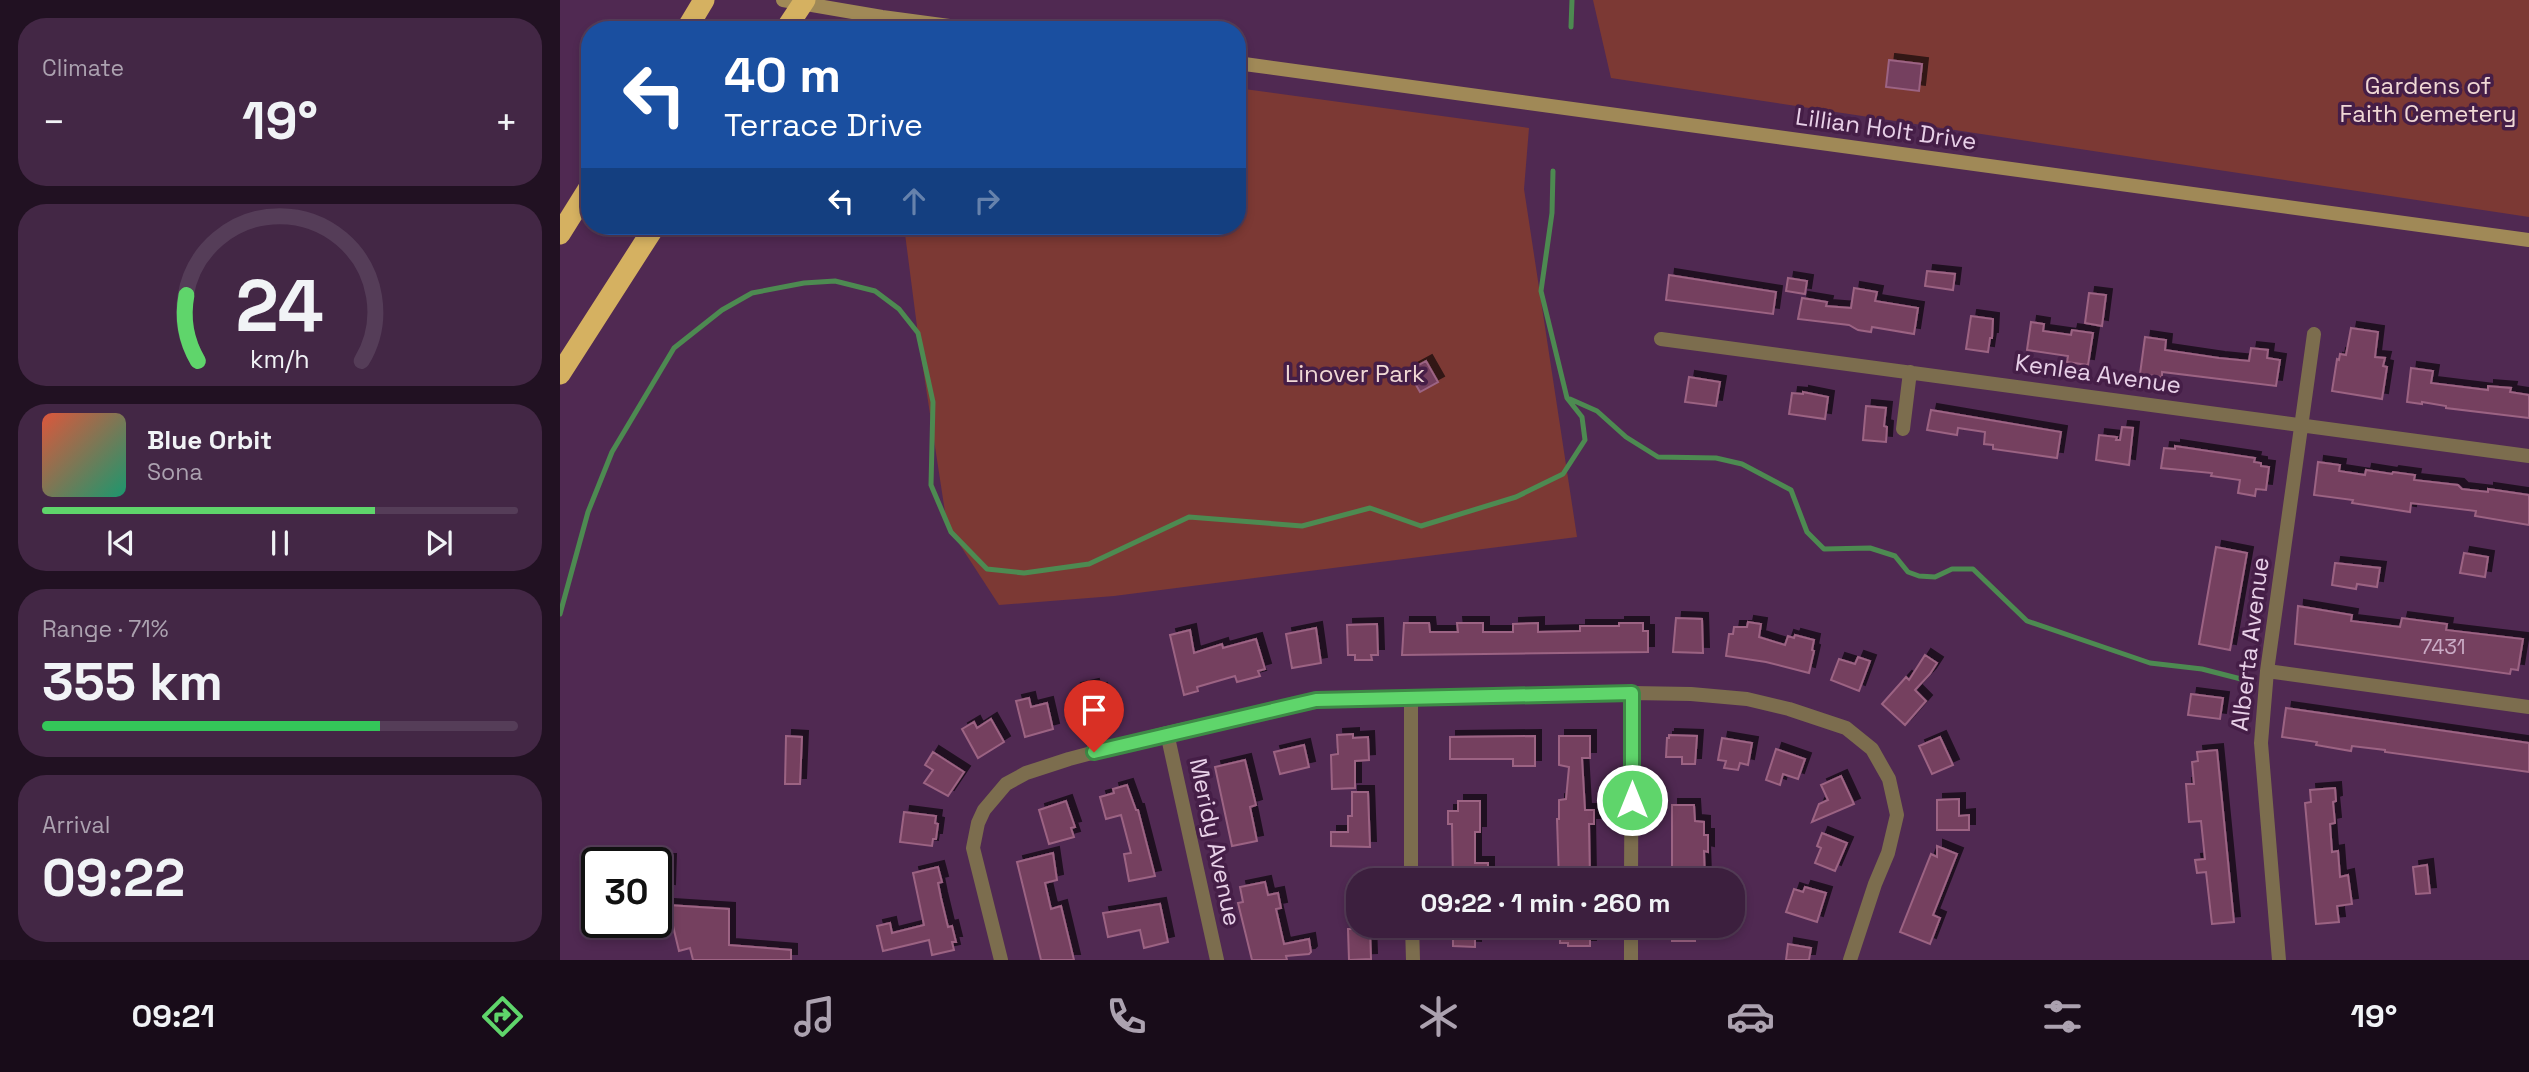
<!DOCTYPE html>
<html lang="en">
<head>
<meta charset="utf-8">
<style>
  body { margin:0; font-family:"Space Grotesk",sans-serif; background:#432745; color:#f1f3f6; height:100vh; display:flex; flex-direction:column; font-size:26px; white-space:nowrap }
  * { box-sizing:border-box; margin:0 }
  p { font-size:23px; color:#aca2b0 }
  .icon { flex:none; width:38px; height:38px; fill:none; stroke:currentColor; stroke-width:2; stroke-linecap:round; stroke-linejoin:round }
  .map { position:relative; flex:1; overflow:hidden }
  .sheet { display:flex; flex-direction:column; gap:18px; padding:18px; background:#211122; width:560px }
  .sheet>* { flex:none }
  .guide { position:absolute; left:21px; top:21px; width:665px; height:214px; border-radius:28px; box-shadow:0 4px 10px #0003,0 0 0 2px #553d58; background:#1a4fa0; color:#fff; overflow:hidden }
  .speed { position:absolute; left:21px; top:847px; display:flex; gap:14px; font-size:35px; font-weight:700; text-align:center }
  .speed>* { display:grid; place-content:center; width:91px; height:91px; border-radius:50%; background:#3c1f3e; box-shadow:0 4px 10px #0003,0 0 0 2px #553d58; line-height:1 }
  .speed .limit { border:4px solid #111; border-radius:10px; background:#fff; color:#111 }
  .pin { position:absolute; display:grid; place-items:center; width:60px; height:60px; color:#fff; margin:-72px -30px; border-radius:50% 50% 50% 0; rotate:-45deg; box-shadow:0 0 7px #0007 }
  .pin .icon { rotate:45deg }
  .me { position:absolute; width:77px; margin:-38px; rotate:0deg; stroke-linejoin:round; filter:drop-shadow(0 0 5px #0008) }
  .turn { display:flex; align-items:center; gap:24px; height:147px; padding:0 28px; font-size:32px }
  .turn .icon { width:91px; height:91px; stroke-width:2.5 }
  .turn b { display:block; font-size:49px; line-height:60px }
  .lanes { display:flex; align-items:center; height:66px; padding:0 28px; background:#0003; justify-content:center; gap:35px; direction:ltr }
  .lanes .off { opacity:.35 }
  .big { font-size:52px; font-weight:700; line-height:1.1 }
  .sheet .widget { flex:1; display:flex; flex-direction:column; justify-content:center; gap:10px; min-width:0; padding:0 24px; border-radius:28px; background:#432745 }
  .sheet .dial { align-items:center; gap:0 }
  .dial svg { height:182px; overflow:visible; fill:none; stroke:#553d58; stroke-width:7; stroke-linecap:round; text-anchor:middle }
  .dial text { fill:#f1f3f6; stroke:none }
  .song { display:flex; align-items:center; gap:21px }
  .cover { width:84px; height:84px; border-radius:10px; background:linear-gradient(135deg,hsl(10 70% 55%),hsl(160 70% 35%)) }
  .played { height:7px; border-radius:4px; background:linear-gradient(90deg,#5fd56b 70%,#553d58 70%) }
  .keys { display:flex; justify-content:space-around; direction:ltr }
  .heat { display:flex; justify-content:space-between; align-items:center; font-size:38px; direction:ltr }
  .charge { height:10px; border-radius:5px; background:linear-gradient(90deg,#34c759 71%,#553d58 0) }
  .trip { position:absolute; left:786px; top:868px; width:399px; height:70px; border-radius:28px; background:#3c1f3e; box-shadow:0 4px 10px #0003,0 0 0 2px #553d58; font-weight:700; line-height:70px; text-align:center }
  .tabs { display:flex; height:112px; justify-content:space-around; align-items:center; background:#180c19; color:#aca2b0 }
  .tabs .icon { width:49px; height:49px }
  .tabs .active { color:#5fd56b }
  .tabs b { font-size:32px; color:#f1f3f6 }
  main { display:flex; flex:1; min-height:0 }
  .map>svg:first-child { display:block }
  .green { fill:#7c3934 }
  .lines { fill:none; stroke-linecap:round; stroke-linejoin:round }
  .stream { stroke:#4d8a51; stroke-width:5 }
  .building { fill:#75405f; stroke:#9c6383; stroke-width:2; filter:url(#shadow) }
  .street { stroke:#7c6d4e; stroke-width:14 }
  .secondary { stroke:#a08957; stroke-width:14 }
  .highway { stroke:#d5b161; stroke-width:21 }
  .route-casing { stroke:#3e8a46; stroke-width:18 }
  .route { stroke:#5fd56b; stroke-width:12 }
  .labels { text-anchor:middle; stroke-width:7; stroke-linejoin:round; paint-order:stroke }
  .number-label { font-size:21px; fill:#cbacc6 }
  .park-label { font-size:24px; fill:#f0d8d5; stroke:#451e47 }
  .street-label { font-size:24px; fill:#e8d0e8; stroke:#451e47 }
</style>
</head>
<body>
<main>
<section class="sheet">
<div class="widget"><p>Climate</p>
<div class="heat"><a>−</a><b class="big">19°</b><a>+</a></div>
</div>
<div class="widget dial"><svg viewBox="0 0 100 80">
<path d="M14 69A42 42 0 1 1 86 69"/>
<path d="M14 69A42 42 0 0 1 9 40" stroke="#5fd56b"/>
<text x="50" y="56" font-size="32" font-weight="700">24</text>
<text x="50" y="72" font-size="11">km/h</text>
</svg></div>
<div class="widget">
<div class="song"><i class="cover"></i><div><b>Blue Orbit</b><p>Sona</p></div></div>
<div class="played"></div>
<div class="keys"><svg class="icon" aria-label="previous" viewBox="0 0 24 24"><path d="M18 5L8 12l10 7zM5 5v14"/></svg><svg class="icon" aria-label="pause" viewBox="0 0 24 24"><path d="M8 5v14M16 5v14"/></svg><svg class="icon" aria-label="next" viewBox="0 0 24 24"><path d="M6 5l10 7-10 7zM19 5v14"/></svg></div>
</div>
<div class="widget"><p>Range · 71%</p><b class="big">355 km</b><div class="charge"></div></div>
<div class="widget"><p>Arrival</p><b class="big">09:22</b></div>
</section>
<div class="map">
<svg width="1969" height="960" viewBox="0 0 1969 960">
  <defs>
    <filter id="shadow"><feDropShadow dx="6" dy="-6" stdDeviation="0" flood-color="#0009"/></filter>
  </defs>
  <rect width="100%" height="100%" fill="#502952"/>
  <path class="green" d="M1033 0H1969V217L1051 78Z
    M677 88 969 128 964 189 1017 537 554 596 439 605 387 525 359 342 344 226H677Z"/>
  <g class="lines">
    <path class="stream" d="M1011 27 1012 0
      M1010 399 1037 411 1066 437 1098 457 1156 458 1182 464 1231 490 1247 532 1264 549 1310 548 1335 556 1348 572 1359 576 1375 577 1392 569H1413L1467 621 1590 663 1642 669 1681 679
      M0 614 28 512 52 452 114 348 162 310 192 293 244 283 275 281 315 291 339 309 358 333 373 402 371 485 391 532 427 569 464 573 529 564 629 517 742 526 810 508 861 526 956 497 1003 474 1025 440 1022 417 1007 398 981 291 992 213 993 171"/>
  </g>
  <path class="building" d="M1329 60 1362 64 1359 91 1326 87Z
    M1367 271 1395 274 1393 290 1365 286Z
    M1109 275 1216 292 1213 314 1106 300Z
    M1228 278 1247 281 1245 294 1226 291Z
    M1294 288 1317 292 1315 301 1358 308 1354 334 1312 327 1311 332 1298 330 1289 325 1238 319 1242 298 1267 302 1266 306 1291 308Z
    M1529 293 1546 295 1542 326 1525 323Z
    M1411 316 1433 319 1432 338H1430L1428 352 1406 349Z
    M1471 322 1484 324 1483 331 1511 335 1512 330 1533 333 1528 365 1507 362 1508 356 1467 350Z
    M1791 328 1818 332 1815 357 1825 358 1823 366 1827 367 1822 399 1772 391 1777 359 1779 360 1780 354 1786 355Z
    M1585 337 1606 340 1605 350 1659 358 1689 361 1691 348 1708 350 1707 358 1720 360 1716 386 1602 372V377L1580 374Z
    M866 361 878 382 860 392 848 371Z
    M1851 368 1873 371 1871 383 1928 390V386L1951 388 1950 392 1969 395V418L1886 408V406L1862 402V404L1847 402Z
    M1129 377 1160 382 1156 406 1125 402Z
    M1243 392 1268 397 1265 419 1229 414 1232 393 1243 394Z
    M1306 406 1326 408 1324 426 1327 427 1326 442 1303 440Z
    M1371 410 1501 432 1497 458 1433 449V445L1424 444 1425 432 1398 428 1397 435 1367 430Z
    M1562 427 1573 428 1569 465 1536 460 1539 435 1557 437 1556 440H1560Z
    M1615 446 1695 458 1694 462 1701 463V466L1709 467 1706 490 1696 489 1695 496 1678 493 1680 480 1651 476 1652 473 1601 468 1604 448 1615 449Z
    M1758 462 1780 465 1779 471 1805 475 1806 470 1832 474 1833 472 1855 475 1854 480 1898 485 1902 489 1928 492V489L1969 495V525L1915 516 1916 511 1851 503 1850 512 1792 503 1793 500 1754 495Z
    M1656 547 1687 553 1670 650 1639 644Z
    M1904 553 1928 557 1925 577 1900 573Z
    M1775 563 1820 568 1817 587 1797 584 1796 589 1772 585Z
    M1738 606 1792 615 1791 621 1840 627 1842 618 1887 624 1886 630 1963 639 1958 670 1951 669 1950 674 1735 644Z
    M1116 618 1142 619 1143 653 1113 652Z
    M1188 622 1201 624 1199 637 1225 645 1228 636 1234 638 1235 635 1254 640 1252 650 1254 651 1249 673 1206 662 1166 656 1169 634H1173L1174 627H1187Z
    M844 623H869L870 632H898L897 623H923V632H953V624L978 623V632L1020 631V626H1059V623H1083V631H1088V652L842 655Z
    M817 624 818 655H811L812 660H795V655H788L787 625Z
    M756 628 761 663 732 668 726 634Z
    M630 630 634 653 662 644 663 648 696 639 705 669 698 671 700 676 677 682 675 676 637 687 638 691 624 695 610 635Z
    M1365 655 1377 663 1370 674 1355 690 1366 701 1345 725 1322 704 1346 677 1349 680Z
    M1298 657 1310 661 1299 691 1271 680 1279 659 1295 664Z
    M533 685 535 691 541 689 547 711 539 713 540 718 525 722 524 716 516 718 511 697 517 695 515 689Z
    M1631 694 1663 698 1660 719 1628 715Z
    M469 698 471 707 487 703 493 729 465 737 456 701Z
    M1726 708 1969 743V772L1825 752V750L1792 746 1791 751 1756 745 1757 742 1722 737Z
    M431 719 444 742 418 758 402 729 414 722 417 728Z
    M793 734V738L808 737 809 760 795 761V788L772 789 771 755 778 754 777 735Z
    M1109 735 1137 736 1135 764H1122V757H1106L1107 738H1109Z
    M226 736 242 737 240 784H225Z
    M975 736V766H953V759H890V737Z
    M999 736H1030V758H1022L1025 810H1034V824H1029L1030 880H999L997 819H999V800L1006 799 1009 767 999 765Z
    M1380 737 1393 765 1372 774 1359 746Z
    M1162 738 1192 743 1188 765 1180 763 1178 770 1164 768 1166 761 1158 760Z
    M744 745 749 767 720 774 714 752Z
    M1216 749 1245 759 1238 779 1223 774 1220 785 1206 780Z
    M1657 750 1674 922 1652 924 1646 872 1637 873 1635 860 1645 859 1641 821 1629 822 1626 784H1634L1632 762 1638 761 1637 752Z
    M373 752 404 772 388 796 364 783 373 770 365 765Z
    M685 760 696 805 690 807 697 841 672 846 655 767Z
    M1281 776 1294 804 1252 822 1259 804 1268 800 1261 785Z
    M567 785 576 810H578L595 876 569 881 564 854 571 853 561 815 546 819 540 797 554 793 553 789Z
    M1775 788 1776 801 1773 802 1775 823 1770 824 1772 852 1778 851 1780 877 1788 875 1792 904 1777 906 1779 922 1756 924 1745 803 1751 802 1750 790Z
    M792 792H808L810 847 771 846V832H788V816H792Z
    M1399 799V816L1409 815V830H1377V800Z
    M506 801 515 827 511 828 514 837 489 844 479 810Z
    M898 801H920V832H915V863H928V880H893L892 824H888V811H898Z
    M1112 805H1134L1135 821 1144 822V835H1148V852L1144 851 1145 880H1112Z
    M344 812 376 816 375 823 378 824 376 839H373L372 846 340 842Z
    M1262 833 1287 843 1275 871 1255 863 1261 848 1257 846Z
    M1377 846 1397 854 1373 915 1380 918 1370 944 1340 932 1371 854 1377 857Z
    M493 853 497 880 485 883 491 909 501 906 514 960H481L457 862Z
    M96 860H110L109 890 96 888Z
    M1867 865 1870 893 1856 894 1853 867Z
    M378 867 382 882 378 883 381 898 388 927 392 926 396 942H392L394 950 372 955 369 940 323 951 317 926 330 923 332 933 364 925 353 873Z
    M705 882 708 895 718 893 721 908 716 909 724 944 749 939 751 952 749 954 726 956 727 960H692L678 903 683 902 680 887Z
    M1245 887 1266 893 1257 922 1226 912 1234 889 1243 892Z
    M600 904 608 942 584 948 580 930 548 937 543 913Z
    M108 905 169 909V945L231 950V960H133L130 948 119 951Z
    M893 926H921V938H915V947L893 946Z
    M1000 926H1030V946H1008V943H1000Z
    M1112 926H1135V941H1112Z
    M788 929H810L811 959 789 960Z
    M1228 944 1251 948 1249 960H1226Z"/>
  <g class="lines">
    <path class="street" d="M1101 339 1969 456
      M1343 429 1350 372
      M1707 671 1969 707
      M851 698V880
      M607 733 657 960
      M1071 880 1072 693
      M852 926 853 960
      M441 960 413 848 418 823 424 810 446 784 466 773 509 759 607 733 756 700 1072 693 1131 694 1187 699 1229 709 1286 728 1312 749 1329 779 1337 815 1328 853 1315 884 1290 960
      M1071 960V926
      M1719 960 1701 743 1707 671 1754 334"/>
    <path class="secondary" d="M223 0 322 17 419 30
      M677 63 1969 240"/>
    <path class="highway" d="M126 30 144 0
      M225 30 245 0
      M0 234 30 186
      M0 374 95 226"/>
  </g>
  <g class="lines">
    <defs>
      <path id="route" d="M534 752 756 700 1072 693V800"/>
    </defs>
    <use href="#route" class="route-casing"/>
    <use href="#route" class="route"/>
  </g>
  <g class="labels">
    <g class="number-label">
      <text x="1883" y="654">7431</text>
    </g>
    <g class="park-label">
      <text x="1868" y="94">Gardens of<tspan x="1868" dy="28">Faith Cemetery</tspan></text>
      <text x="795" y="382">Linover Park</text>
    </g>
    <g class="street-label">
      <text transform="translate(1326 129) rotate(8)" y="8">Lillian Holt Drive</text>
      <text transform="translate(1538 374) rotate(8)" y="8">Kenlea Avenue</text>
      <text transform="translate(1690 644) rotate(-83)" y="8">Alberta Avenue</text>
      <text transform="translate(655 842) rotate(78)" y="8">Meridy Avenue</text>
    </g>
  </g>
</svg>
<div class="speed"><div class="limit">30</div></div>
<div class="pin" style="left:534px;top:752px;background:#d93025"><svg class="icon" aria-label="arrive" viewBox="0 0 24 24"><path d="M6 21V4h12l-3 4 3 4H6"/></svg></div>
<svg class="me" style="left:1072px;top:800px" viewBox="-20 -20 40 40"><circle r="17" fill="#5fd56b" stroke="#fff" stroke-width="3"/><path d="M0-11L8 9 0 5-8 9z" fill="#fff"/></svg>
<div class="trip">09:22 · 1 min · 260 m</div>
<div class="guide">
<div class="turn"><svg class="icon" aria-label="left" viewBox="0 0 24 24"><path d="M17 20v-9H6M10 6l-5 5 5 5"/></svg><div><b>40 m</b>Terrace Drive</div></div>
<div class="lanes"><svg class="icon" aria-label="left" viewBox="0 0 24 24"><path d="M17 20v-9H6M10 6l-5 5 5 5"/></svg><svg class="icon off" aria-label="ahead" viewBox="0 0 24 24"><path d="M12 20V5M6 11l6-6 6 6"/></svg><svg class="icon off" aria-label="right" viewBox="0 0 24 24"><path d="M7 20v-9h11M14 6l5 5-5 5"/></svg></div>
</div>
</div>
</main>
<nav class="tabs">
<b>09:21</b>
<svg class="icon active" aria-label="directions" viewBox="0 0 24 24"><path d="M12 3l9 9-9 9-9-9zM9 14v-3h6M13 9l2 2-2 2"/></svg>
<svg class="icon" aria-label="music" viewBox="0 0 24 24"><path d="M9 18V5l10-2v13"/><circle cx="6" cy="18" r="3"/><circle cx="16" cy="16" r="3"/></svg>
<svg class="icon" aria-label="phone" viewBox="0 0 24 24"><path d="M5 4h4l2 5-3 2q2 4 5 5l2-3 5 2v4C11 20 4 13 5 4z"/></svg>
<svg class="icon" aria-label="climate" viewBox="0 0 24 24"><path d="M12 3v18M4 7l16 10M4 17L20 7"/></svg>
<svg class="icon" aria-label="car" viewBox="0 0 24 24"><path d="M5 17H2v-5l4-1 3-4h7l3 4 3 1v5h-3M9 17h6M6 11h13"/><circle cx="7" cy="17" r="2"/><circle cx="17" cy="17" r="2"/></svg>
<svg class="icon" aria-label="filters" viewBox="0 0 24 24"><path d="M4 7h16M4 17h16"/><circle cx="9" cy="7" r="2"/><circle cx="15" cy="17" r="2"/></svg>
<b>19°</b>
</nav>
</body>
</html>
